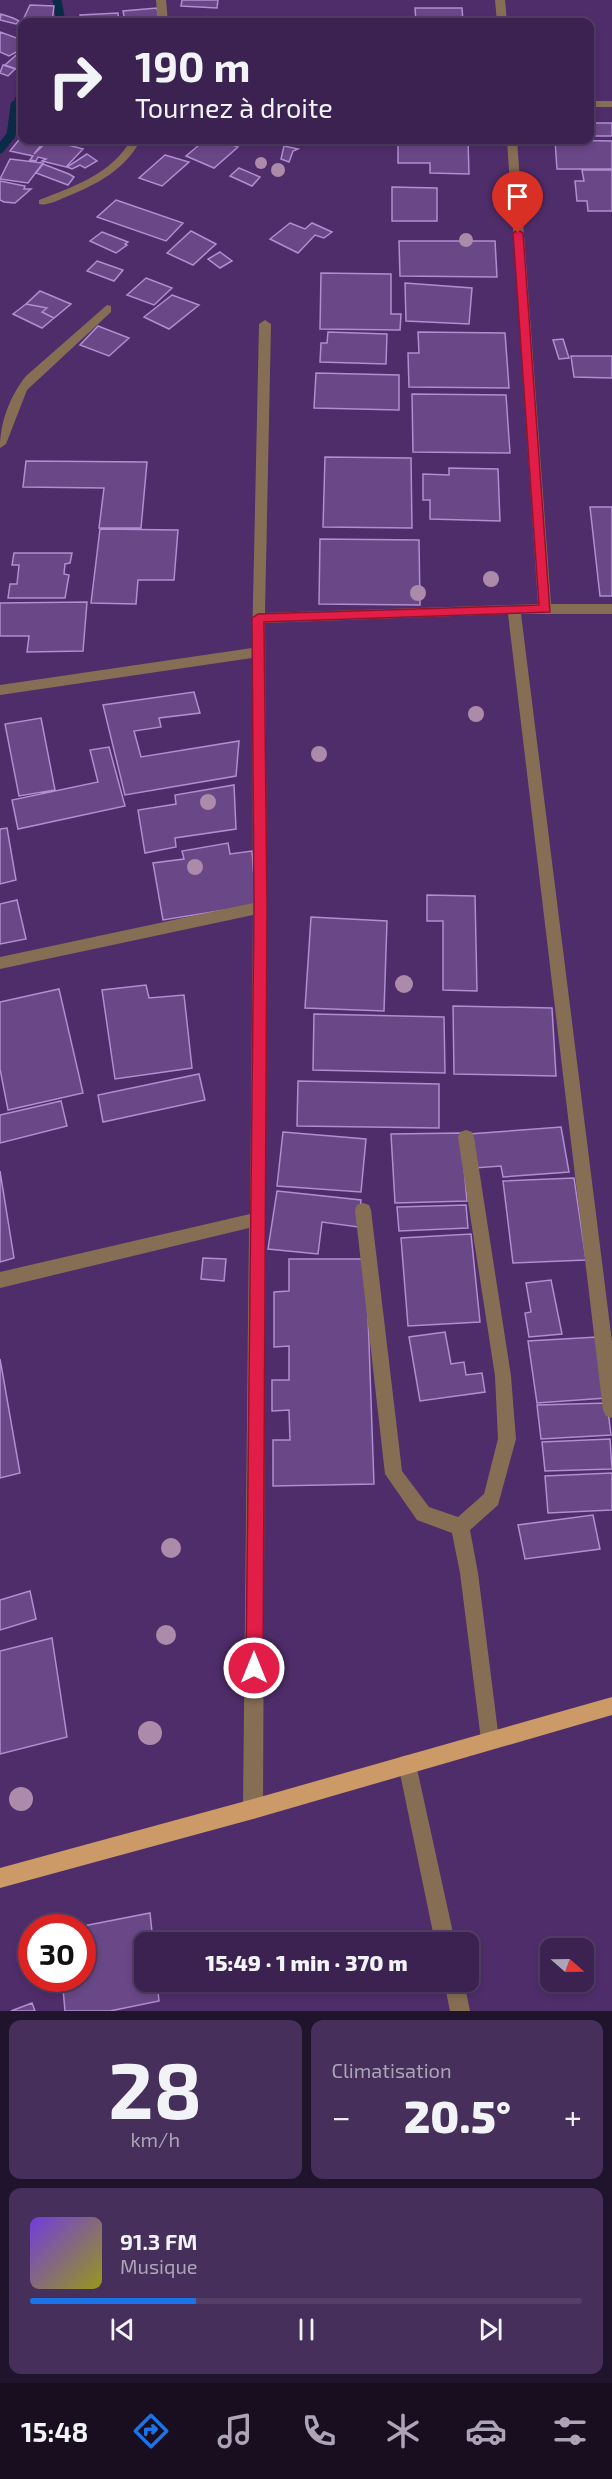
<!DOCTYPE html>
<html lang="fr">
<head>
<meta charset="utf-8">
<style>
  body { margin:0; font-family:"Exo 2",sans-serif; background:#462f5a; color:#f1f3f6; height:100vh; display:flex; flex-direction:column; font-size:22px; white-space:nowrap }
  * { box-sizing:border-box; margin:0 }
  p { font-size:20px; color:#aca4b7 }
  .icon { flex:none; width:33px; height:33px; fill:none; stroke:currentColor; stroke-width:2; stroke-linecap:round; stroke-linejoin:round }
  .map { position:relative; height:2011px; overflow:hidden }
  .side { display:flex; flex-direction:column; gap:9px; padding:9px; background:#20132c; flex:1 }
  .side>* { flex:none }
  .banner { position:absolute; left:18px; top:18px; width:576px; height:126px; border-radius:12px; box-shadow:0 3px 9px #0003,0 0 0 2px #543f67; background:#3b2250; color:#f1f3f6; overflow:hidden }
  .needle { width:39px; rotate:110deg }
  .buttons { position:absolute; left:540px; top:1938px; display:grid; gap:12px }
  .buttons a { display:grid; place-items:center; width:54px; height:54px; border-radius:12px; background:#3b2250; box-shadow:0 3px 9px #0003,0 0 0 2px #543f67; font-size:30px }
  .speed { position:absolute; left:18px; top:1914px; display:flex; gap:12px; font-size:30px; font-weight:700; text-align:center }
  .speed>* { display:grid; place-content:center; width:78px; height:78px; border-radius:50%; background:#3b2250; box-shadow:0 3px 9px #0003,0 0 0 2px #543f67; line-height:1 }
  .speed .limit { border:9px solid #d22; background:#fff; color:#111 }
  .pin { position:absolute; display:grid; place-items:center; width:51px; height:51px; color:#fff; margin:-62px -26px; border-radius:50% 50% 50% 0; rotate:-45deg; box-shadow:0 0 6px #0007 }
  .pin .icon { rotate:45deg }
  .me { position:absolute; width:66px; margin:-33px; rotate:0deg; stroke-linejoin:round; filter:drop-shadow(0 0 4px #0008) }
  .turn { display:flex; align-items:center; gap:21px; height:126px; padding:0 18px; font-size:27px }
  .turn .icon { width:78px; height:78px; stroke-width:2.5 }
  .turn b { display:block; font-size:42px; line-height:51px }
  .big { font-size:45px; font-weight:800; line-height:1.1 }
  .side .card { flex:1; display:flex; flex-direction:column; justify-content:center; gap:9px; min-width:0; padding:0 21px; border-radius:12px; background:#462f5a }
  .side .dial { align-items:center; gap:0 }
  .dial b { font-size:78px; line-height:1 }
  .song { display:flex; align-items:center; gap:18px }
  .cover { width:72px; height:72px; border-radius:9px; background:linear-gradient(135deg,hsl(260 70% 55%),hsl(60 70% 35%)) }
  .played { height:6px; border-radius:3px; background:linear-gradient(90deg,#1a73e8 30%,#543f67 30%) }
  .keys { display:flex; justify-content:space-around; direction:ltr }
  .heat { display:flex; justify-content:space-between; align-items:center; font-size:33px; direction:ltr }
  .side .tiles { flex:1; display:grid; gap:9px; grid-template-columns:1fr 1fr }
  .card:last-child { grid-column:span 2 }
  .trip { position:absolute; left:134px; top:1932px; width:345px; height:60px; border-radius:12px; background:#3b2250; box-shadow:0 3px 9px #0003,0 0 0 2px #543f67; font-weight:800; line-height:60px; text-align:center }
  .dock { display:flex; height:96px; justify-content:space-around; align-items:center; background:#180e20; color:#aca4b7 }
  .dock .icon { width:42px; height:42px }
  .dock .selected { color:#1a73e8 }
  .dock b { font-size:27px; color:#f1f3f6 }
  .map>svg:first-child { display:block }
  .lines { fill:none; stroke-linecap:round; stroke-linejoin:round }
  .stream { stroke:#0b2c48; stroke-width:9 }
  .building { fill:#6a4787; stroke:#b18dd2; stroke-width:1.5 }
  .minor { fill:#866e55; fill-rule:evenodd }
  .major { fill:#cb9a66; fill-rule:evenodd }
  .tree { fill:#ac8aa9 }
  .route { fill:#e11d48; stroke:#92132f; stroke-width:1.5 }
</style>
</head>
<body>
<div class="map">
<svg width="612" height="2011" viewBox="0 0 612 2011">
  <rect width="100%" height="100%" fill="#4f2d6a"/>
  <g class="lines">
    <path class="stream" d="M57 0 61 22
      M19 100 22 95
      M0 149 11 135 15 105"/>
  </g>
  <path class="building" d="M182 0H218L217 8 181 6Z
    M30 5 54 6 52 22 23 20Z
    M157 8 159 18 125 21 123 11Z
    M415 8H462L463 22H416Z
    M118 13 119 22H82L80 15Z
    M1 14 13 18 19 21 16 24 0 20Z
    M0 32 22 40V49L9 56 0 52Z
    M22 50V71L5 65Z
    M3 65 15 69 8 76 0 73Z
    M590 123H612V136H590Z
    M22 136V140H45L34 154 49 140 83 149 66 167 42 161 46 159 38 157 36 161 30 160 33 156 10 151Z
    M205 140H218L238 147 214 168 186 156Z
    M398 140H468L469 174 430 173V163H398Z
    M555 140 612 141V169H557Z
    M284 146 298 149 293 151 289 162 281 159Z
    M87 154 97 161 85 168 80 165 72 169 67 167Z
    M165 155 189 162 162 186 139 178Z
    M10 159 43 163 28 183 0 179Z
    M43 164 69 174 74 177 68 185 36 173Z
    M239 168 260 177 252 186 230 176Z
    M582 170H612V211H588L587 201H577L575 181H584Z
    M0 181 25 186 24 189H31L15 203 4 202 0 200Z
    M392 187 437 188V221H392Z
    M116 200 183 223 166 241 97 217Z
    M290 223 305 229 312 223 332 232 324 238 315 235 298 253 270 239Z
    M191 231 216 244 193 265 167 253Z
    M102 232 128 242 125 244 127 245 116 253 90 241Z
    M399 241H495L497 277 400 276Z
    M220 252 232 261 220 268 208 259Z
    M97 261 123 270 114 281 87 271Z
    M321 273 391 274V314H401L400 330 320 329Z
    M146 278 172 288 154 305 127 295Z
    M405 283 472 288 469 324 406 321Z
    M40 291 71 304 54 318 42 312 47 308 26 304Z
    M172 295 199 305 169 329 144 317Z
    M26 304 47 308 42 312 54 318 42 328 13 314Z
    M98 326 129 338 109 356 80 345Z
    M328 332 387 334 386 364 320 362 321 343H327Z
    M418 332 505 333 509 388 409 387 408 353H419Z
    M563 339 569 358 559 359 553 340Z
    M571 356H612V378L574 377Z
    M316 373 399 375V410L314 408Z
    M412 394 506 395 510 453 413 452Z
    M325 457 411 458 412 528 323 527Z
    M26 461 147 462 141 528H99L104 488 23 487Z
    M449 468 498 469 500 521 430 519V500H423V474L449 475Z
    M590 507H612V596H600Z
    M100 529 178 530 174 580H138L136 604 91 603Z
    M320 539 419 540 420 605 319 604Z
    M14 553H72L70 563 65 564 64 574 69 575 65 598H8L10 584H17L19 565H12Z
    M87 602 83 651 27 652 29 636H0V603Z
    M194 692 200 713 159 718 161 727 134 731 141 757 239 741 236 776 125 795 103 705Z
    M41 718 55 790 19 796 5 724Z
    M109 747 125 806 18 829 12 800 98 782 90 750Z
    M234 785 236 829 175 838 176 847 145 853 138 810 176 804 175 795Z
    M7 828 16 880 0 884V829Z
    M228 843 230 854 252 851 256 905 163 920 153 863 184 859 182 851Z
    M427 895 475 896 477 991 443 990V921H427Z
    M17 900 26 939 0 944V904Z
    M311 917 387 921 384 1011 305 1008Z
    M146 985 149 998 184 995 192 1068 115 1079 102 990Z
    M59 989 83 1093 8 1110 0 1069V1002Z
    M453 1006 552 1008 556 1076 454 1074Z
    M314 1014 444 1017 445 1073 313 1070Z
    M199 1074 205 1100 103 1122 98 1095Z
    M298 1081 439 1084V1128L297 1126Z
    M61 1101 67 1126 0 1143V1115Z
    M561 1127 569 1172 503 1177 501 1166 474 1168 469 1134Z
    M283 1132 366 1139 361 1192 277 1186Z
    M461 1133 467 1201 395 1203 391 1134Z
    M0 1171 14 1258 0 1262Z
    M574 1178 586 1260 513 1263 503 1181Z
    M277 1191 361 1200 358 1227 322 1222 318 1254 268 1249Z
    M466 1205 468 1228 399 1231 397 1207Z
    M471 1234 480 1322 408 1326 401 1238Z
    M203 1258 226 1259 224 1281 201 1279Z
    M289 1259H366L374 1484 273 1486V1440H290L289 1410 272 1411V1380H289V1346L274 1347V1292L289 1291Z
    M551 1280 562 1334 529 1337 525 1313 531 1312 526 1283Z
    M445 1332 451 1364 464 1362 466 1375 482 1373 485 1392 420 1401 409 1337Z
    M597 1337 606 1398 537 1403 528 1341Z
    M0 1359 20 1473 0 1478Z
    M607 1403 611 1435 541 1439 537 1405Z
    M610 1439 612 1469 545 1471 542 1442Z
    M612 1473V1510L548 1513 545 1476Z
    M593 1515 600 1549 525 1559 518 1525Z
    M30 1591 36 1619 0 1630V1600Z
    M52 1638 67 1737 0 1754V1651Z
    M150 1913 153 1942H144V1982H157L159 2001 110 2011H65L62 1978H82V1928H73Z
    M32 2003 35 2011H11Z"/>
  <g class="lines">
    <path class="minor" d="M156 0H166L168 22H158Z
      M495 0H505L507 22H497Z
      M590 101H612V107H590Z
      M131 140H141C124 170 98 184 66 197 58 200 48 206 39 204V200C75 186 111 174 131 140Z
      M507 140H517L551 604H612V614H521L612 1342V1418L606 1416 603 1410 508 614 265 623 267 907 263 1809 260 1816 253 1819 246 1816 243 1809 249 1228 0 1288V1272L250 1214 253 915 0 969V957L253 903 252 658 0 695V685L252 648 259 324 265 320 271 324 265 613 538 604Z
      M107 305 111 306V312L27 390 6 444 0 448C0 422 10 396 26 376Z
      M466 1130 472 1132 474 1137 511 1376 516 1439 498 1505 470 1530 478 1573 499 1740 497 1747 490 1749 483 1747 481 1740 460 1573 452 1533 417 1520 385 1474 355 1210 357 1205 363 1203 369 1205 371 1210 402 1471 429 1507 458 1517 484 1494 498 1439 495 1376 458 1137 460 1132Z
      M407 1755 414 1757 416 1764 455 1942H435L398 1764 400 1757Z
      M444 1982H464L470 2011H450Z"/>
    <path class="major" d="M612 1697V1715L253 1819 0 1888V1868L253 1799Z"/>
  </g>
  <g class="tree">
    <circle cx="261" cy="163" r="6"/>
    <circle cx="278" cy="170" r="7"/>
    <circle cx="466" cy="240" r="7"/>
    <circle cx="491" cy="579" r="8"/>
    <circle cx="418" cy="593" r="8"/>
    <circle cx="476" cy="714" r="8"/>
    <circle cx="319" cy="754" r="8"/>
    <circle cx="208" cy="802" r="8"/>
    <circle cx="195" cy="867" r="8"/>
    <circle cx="404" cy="984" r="9"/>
    <circle cx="171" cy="1548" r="10"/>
    <circle cx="166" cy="1635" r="10"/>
    <circle cx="150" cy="1733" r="12"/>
    <circle cx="21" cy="1799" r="12"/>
  </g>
  <path class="route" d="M518 230 523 233 550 612 264 622 267 907 263 1668 260 1673 254 1676 248 1673 246 1668 254 907 252 618 258 614 539 605 513 233Z"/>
</svg>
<div class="buttons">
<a><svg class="needle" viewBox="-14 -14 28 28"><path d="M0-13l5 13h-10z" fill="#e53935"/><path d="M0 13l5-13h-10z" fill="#aca4b7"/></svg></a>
</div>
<div class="speed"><div class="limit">30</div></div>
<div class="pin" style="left:518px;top:233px;background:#d93025"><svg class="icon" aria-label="arrive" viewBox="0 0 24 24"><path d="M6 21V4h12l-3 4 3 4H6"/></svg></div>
<svg class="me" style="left:254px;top:1668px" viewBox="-20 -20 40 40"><circle r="17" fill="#e11d48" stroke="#fff" stroke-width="3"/><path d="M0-11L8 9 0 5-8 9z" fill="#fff"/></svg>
<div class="trip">15:49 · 1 min · 370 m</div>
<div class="banner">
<div class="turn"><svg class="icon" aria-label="right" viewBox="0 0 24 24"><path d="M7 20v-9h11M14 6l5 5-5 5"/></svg><div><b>190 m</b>Tournez à droite</div></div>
</div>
</div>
<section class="side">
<div class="tiles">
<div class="card dial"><b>28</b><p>km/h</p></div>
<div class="card"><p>Climatisation</p>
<div class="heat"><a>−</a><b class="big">20.5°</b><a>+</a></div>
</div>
<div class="card">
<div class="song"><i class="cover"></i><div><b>91.3 FM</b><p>Musique</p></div></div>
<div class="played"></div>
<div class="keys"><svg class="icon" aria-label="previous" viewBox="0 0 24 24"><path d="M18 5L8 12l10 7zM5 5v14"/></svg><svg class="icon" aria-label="pause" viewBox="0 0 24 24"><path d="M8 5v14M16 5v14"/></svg><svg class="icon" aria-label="next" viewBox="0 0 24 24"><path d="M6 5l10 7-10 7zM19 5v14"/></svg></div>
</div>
</div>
</section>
<nav class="dock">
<b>15:48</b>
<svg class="icon selected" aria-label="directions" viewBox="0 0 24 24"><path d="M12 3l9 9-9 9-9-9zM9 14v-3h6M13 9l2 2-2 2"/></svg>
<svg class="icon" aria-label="music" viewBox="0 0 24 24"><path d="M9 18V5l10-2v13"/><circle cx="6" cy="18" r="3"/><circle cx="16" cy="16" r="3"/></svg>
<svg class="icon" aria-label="phone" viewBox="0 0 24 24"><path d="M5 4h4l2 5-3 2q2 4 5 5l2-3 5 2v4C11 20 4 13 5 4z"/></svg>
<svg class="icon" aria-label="climate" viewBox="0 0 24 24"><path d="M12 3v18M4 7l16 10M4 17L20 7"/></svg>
<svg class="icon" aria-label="car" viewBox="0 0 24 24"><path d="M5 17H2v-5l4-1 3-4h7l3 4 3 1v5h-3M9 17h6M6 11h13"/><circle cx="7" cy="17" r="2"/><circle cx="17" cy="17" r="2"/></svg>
<svg class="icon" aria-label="filters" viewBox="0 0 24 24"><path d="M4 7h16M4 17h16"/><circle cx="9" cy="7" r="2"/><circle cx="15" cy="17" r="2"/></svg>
</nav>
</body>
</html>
